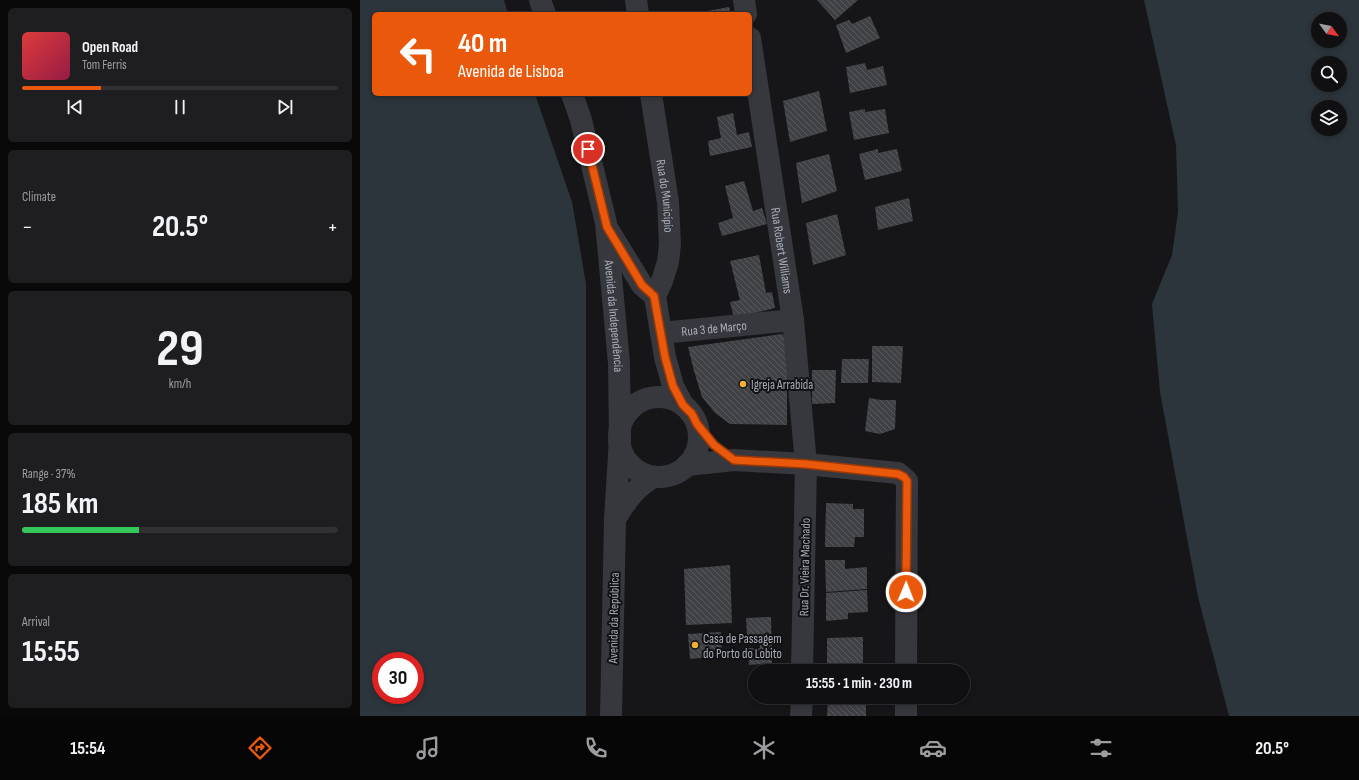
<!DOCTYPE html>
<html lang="en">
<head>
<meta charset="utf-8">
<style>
  body { margin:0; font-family:"Sofia Sans Condensed",sans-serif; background:#1e1e20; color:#f1f3f6; height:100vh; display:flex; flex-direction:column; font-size:15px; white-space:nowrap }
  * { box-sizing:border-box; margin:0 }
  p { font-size:13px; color:#9c9d9f }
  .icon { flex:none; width:22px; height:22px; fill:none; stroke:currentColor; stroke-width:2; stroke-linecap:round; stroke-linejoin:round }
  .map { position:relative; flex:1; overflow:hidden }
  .drawer { display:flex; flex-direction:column; gap:8px; padding:8px; background:#09090a; width:360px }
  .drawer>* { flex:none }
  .guide { position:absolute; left:12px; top:12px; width:380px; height:84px; border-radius:6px; box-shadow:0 2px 6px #0003,0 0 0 1px #303032; background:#ea580c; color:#fff; overflow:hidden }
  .needle { width:26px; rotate:123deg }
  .controls { position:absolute; left:951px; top:12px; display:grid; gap:8px }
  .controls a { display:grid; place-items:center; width:36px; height:36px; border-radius:50%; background:#101012; box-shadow:0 2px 6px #0003,0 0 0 1px #303032; font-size:20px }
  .speed { position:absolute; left:12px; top:652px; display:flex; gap:8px; font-size:20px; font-weight:700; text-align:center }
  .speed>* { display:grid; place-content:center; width:52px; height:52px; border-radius:50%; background:#101012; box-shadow:0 2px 6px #0003,0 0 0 1px #303032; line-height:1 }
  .speed .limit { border:6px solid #d22; background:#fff; color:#111 }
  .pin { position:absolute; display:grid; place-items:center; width:34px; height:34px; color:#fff; margin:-17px; border:2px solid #fff; border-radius:50%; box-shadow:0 1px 4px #0007 }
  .me { position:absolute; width:44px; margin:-22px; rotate:1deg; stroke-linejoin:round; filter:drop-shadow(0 0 3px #0008) }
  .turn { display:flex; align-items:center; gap:14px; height:84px; padding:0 20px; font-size:18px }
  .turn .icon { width:52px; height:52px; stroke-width:2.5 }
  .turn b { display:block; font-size:28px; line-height:34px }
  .big { font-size:30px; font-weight:700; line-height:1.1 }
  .drawer .widget { flex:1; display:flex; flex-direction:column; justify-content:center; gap:6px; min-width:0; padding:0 14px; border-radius:6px; background:#1e1e20 }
  .drawer .dial { align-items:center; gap:0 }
  .dial b { font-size:52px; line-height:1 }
  .song { display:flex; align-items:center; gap:12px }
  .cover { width:48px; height:48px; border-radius:6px; background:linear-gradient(135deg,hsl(0 70% 55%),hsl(340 70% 35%)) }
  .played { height:4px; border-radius:2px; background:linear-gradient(90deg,#ea580c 25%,#303032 25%) }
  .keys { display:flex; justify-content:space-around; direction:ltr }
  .heat { display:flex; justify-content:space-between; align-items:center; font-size:22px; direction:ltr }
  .charge { height:6px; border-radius:3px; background:linear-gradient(90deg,#34c759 37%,#303032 0) }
  .trip { position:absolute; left:388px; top:664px; width:222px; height:40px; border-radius:20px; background:#101012; box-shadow:0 2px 6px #0003,0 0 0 1px #303032; font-weight:700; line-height:40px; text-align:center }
  .dock { display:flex; height:64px; justify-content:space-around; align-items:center; background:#060607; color:#9c9d9f }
  .dock .icon { width:28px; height:28px }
  .dock .current { color:#ea580c }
  .dock b { font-size:18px; color:#f1f3f6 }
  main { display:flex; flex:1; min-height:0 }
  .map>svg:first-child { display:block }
  .water { fill:#2c353c; fill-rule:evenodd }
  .building { fill:url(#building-back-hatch) }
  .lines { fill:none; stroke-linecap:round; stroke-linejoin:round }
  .minor { stroke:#37383d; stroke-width:22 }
  .route-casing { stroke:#983908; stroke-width:10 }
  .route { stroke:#ea580c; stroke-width:7 }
  .poi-dot { fill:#f2b134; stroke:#111113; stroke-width:1.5 }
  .labels { text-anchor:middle; stroke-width:4; stroke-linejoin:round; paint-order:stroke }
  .street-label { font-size:13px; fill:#a8adb8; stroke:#111113 }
  .poi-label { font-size:13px; fill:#a8adb8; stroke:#111113; text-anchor:start }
</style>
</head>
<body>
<main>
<section class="drawer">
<div class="widget">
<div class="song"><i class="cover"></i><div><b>Open Road</b><p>Tom Ferris</p></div></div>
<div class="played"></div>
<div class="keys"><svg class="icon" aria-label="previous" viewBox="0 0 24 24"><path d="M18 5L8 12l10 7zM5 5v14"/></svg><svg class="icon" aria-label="pause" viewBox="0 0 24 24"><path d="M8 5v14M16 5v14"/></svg><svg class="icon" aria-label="next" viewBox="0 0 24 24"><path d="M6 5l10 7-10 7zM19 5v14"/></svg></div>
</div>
<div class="widget"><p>Climate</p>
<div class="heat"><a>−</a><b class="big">20.5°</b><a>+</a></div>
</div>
<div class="widget dial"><b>29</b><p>km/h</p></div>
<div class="widget"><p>Range · 37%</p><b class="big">185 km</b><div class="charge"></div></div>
<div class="widget"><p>Arrival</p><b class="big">15:55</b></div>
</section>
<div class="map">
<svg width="999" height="716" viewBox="0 0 999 716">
  <defs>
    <pattern id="building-back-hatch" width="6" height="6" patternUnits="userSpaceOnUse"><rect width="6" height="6" fill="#404145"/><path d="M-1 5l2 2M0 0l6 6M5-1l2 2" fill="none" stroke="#595a5e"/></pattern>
  </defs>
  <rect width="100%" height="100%" fill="#161618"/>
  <path class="water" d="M0 0H144L148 14H14V94H175L212 202 226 284V716H0ZM21 661H55V695H21Z
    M784 0H999V716H869L838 597 800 392 792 304 812 255 818 212 816 145ZM958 19H980V41H958ZM958 63H980V85H958ZM958 107H980V129H958Z"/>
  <path class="building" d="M457 0H498L475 20Z
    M369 7 371 14H336V13Z
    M510 16 520 38 486 53 476 25 489 20 492 24Z
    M505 63 507 70 523 66 527 85 490 93 486 67Z
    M459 91 467 131 430 142 423 101Z
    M505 109V112L525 109 529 133 494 140 489 112Z
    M373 113 377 135 389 132 392 147 350 156 348 141 361 138 357 117Z
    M518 149V153L537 149 542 171 505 180 499 154Z
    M469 154 477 191 442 203 436 163Z
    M384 181 393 211 402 208 407 224 362 236 358 223 373 218 365 186Z
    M549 198 553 221 518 230 515 207Z
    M477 214 486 255 453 265 446 223Z
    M399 255 406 293 412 292 415 308 374 318 370 302 380 300 370 261Z
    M422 334 427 340V425L370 424 355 413 342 397 334 371 328 347Z
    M512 346H543L541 383 512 382Z
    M482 359H509L508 383H481Z
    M452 370H476L475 403 452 404Z
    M509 398 521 400H536L535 429 520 434 505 431Z
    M466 503 493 504V509H504V537H495L494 547H465Z
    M465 560H485V569L507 567V589L466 592Z
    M370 565 372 623 326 625 324 569Z
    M507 590 508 612 488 613V619L466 621V593Z
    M411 617 412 663 389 665 388 648H400L399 636H387L386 618Z
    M361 632 362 656 330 659 328 634Z
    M503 637V671H467V638Z
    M468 699H506V716H467Z"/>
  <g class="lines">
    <g class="minor">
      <path d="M180 0 185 14"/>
      <path d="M276 0 278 14"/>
      <path d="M384 0 386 14"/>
      <path id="s1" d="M390 38 433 320 446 464 442 671"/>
      <path id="s2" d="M212 94 221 120 246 223 259 363 260 439 255 519 251 716"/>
      <path id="s3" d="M291 94 308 202 310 244 308 262 302 281 295 296"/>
      <path id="s4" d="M249 231 282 285 295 296 301 333 433 320"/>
      <path d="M301 333 305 357 313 386 323 405"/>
      <circle cx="299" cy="437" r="40"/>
      <path d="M327 465 374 460 446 464 538 473 543 477 547 481 546 671"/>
      <path d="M255 519C267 500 274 489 293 477"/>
      <path d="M441 716 442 697"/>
      <path d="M546 716V697"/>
    </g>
  </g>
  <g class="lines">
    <defs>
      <path id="route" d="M228 149 247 227 282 285 294 296 305 357 313 386 323 405 332 414 337 424 354 445 374 460 446 464 538 474 544 477 547 481 546 592"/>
    </defs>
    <use href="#route" class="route-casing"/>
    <use href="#route" class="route"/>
  </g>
  <g class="poi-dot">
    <circle cx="383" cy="384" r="4"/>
    <circle cx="335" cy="645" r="4"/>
  </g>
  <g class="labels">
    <g class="street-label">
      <text dy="5" stroke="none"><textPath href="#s3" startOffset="103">Rua do Município</textPath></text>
      <text dy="5" stroke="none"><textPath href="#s1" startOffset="215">Rua Robert Williams</textPath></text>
      <text dy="5" stroke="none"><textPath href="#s2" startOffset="227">Avenida da Independência</textPath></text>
      <text dy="5" stroke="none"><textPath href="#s4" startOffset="171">Rua 3 de Março</textPath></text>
      <text transform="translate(444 567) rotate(-89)" y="5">Rua Dr. Vieira Machado</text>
      <text transform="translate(253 618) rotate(-89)" y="5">Avenida da República</text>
    </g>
    <g class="poi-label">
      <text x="391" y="389">Igreja Arrabida</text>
      <text x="343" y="643">Casa de Passagem<tspan x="343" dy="15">do Porto do Lobito</tspan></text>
    </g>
  </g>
</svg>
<div class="controls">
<a><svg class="needle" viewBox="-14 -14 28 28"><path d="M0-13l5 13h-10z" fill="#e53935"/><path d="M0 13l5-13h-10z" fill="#9c9d9f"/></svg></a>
<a><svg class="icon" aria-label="search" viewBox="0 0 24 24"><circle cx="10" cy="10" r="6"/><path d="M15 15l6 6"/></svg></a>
<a><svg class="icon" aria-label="layers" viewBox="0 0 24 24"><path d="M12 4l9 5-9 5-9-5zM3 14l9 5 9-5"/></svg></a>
</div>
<div class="speed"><div class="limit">30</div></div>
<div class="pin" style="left:228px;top:149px;background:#d93025"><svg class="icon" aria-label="arrive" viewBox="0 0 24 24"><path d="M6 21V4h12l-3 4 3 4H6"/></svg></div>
<svg class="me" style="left:546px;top:592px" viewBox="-20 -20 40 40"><circle r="17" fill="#ea580c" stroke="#fff" stroke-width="3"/><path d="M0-11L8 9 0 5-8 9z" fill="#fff"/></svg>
<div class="trip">15:55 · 1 min · 230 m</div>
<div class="guide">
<div class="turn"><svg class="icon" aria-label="left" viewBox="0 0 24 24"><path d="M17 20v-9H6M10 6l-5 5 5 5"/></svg><div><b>40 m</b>Avenida de Lisboa</div></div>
</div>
</div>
</main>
<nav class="dock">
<b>15:54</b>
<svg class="icon current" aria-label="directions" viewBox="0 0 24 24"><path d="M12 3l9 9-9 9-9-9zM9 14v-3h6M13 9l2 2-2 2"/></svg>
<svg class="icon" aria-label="music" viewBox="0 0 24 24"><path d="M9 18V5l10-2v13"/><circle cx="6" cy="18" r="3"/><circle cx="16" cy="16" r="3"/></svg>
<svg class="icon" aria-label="phone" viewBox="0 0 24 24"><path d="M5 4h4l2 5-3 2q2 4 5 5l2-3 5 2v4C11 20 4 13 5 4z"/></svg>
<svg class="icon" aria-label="climate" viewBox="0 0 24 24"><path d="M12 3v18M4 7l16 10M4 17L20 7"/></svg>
<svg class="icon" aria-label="car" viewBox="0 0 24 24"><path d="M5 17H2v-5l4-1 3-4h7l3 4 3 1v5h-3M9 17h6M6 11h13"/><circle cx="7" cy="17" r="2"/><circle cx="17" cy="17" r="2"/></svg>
<svg class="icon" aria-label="filters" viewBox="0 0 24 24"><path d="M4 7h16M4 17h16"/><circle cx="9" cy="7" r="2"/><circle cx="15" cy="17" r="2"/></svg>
<b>20.5°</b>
</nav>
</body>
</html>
